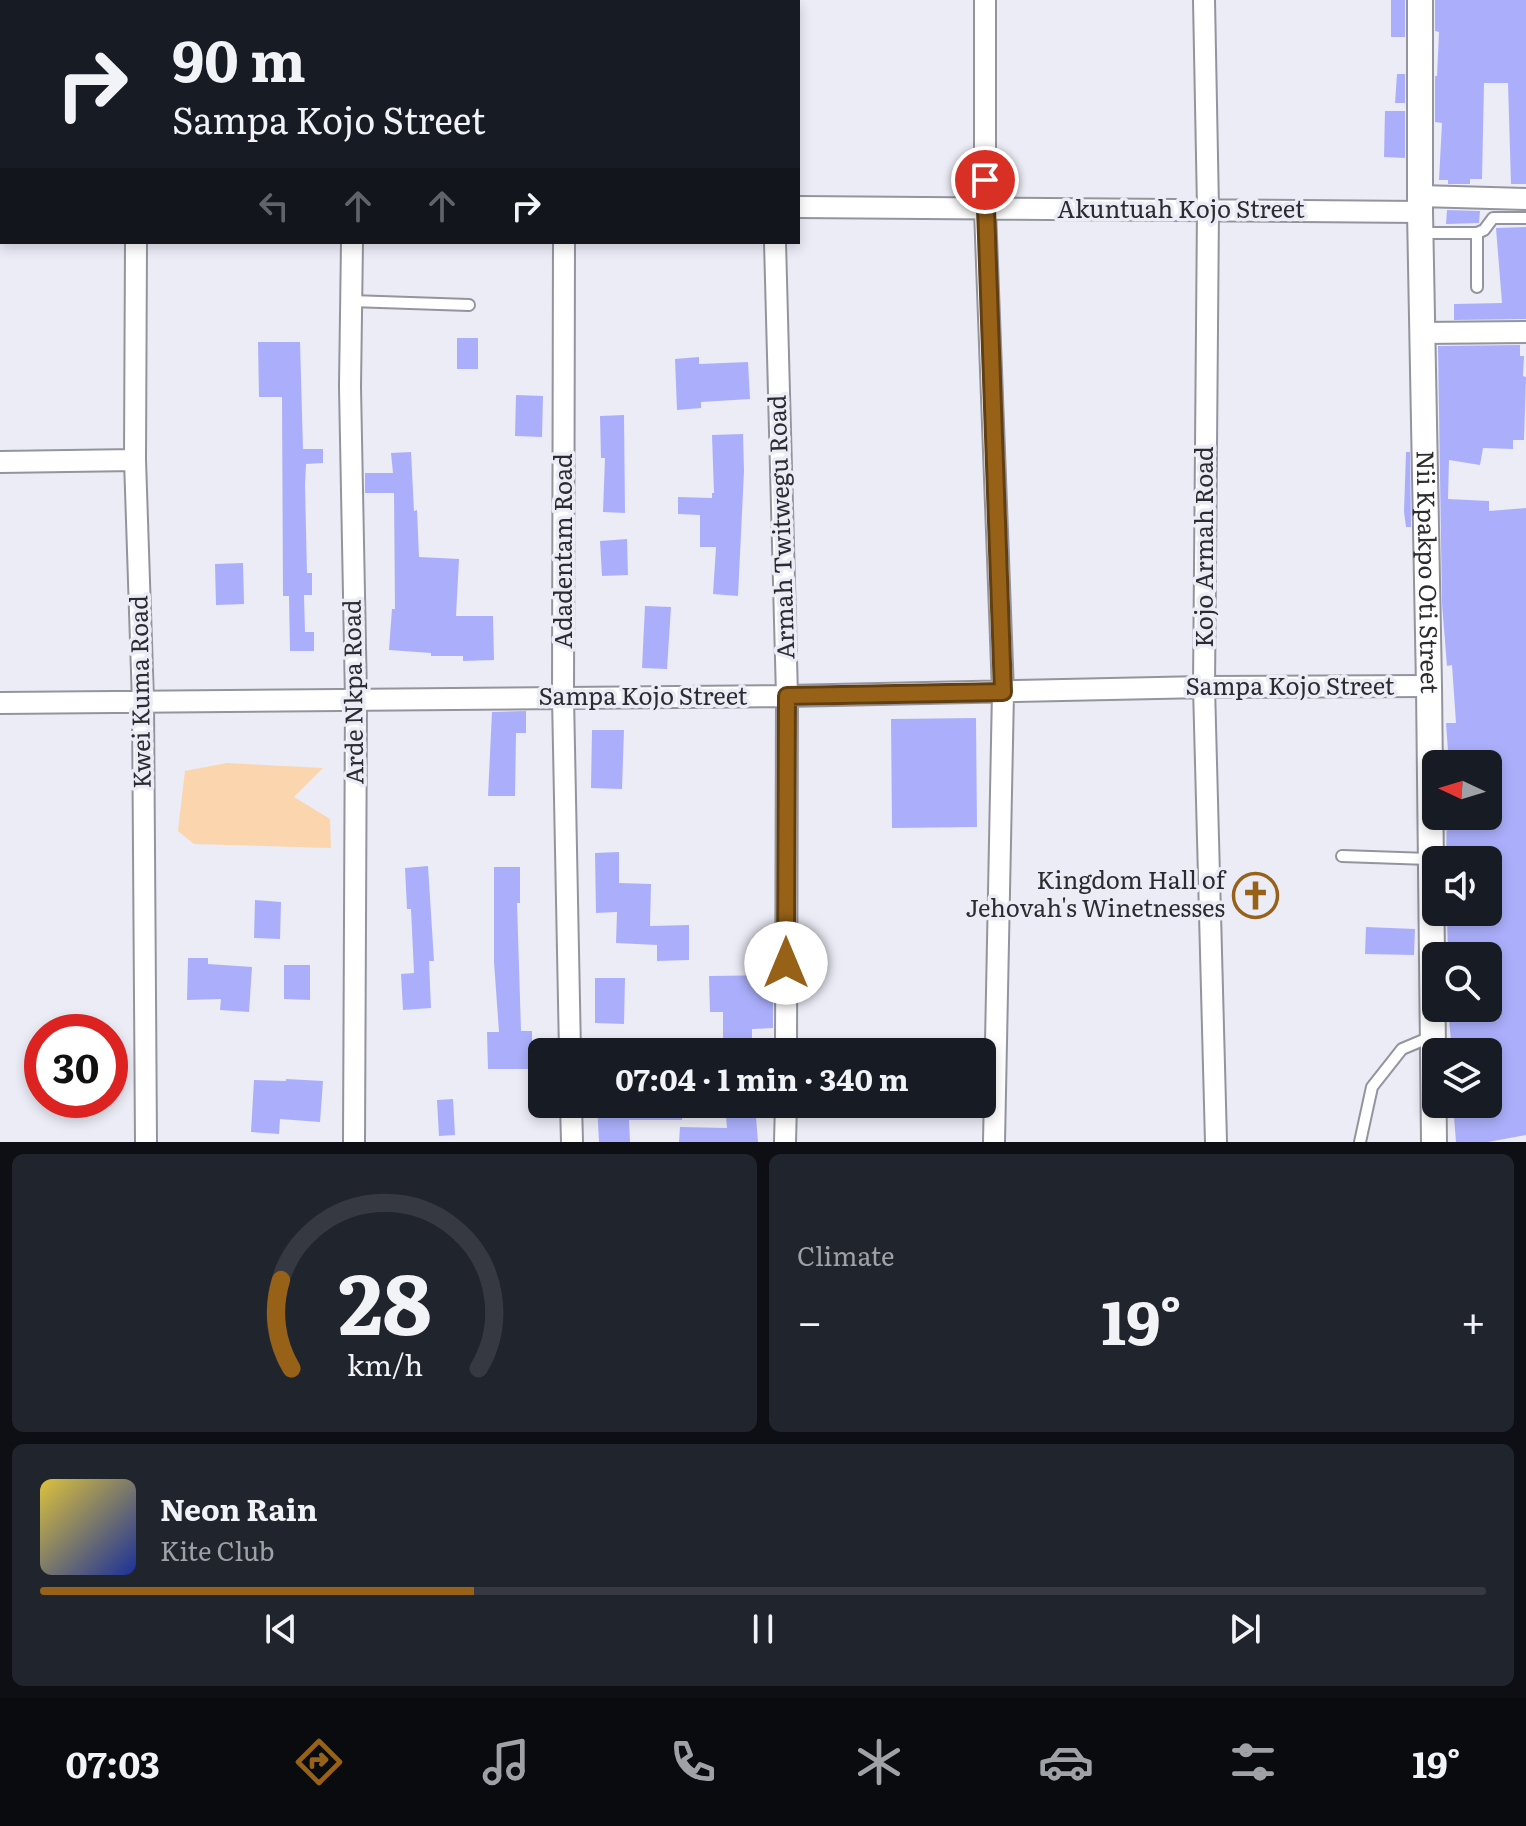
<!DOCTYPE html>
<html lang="en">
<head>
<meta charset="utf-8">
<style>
  body { margin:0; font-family:Literata,serif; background:#20242c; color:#f1f3f6; height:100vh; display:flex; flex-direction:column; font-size:30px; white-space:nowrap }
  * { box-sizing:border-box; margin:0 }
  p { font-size:26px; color:#9ea1a6 }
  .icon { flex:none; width:44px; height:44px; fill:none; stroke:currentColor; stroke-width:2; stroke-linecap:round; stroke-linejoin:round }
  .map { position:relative; height:1142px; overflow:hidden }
  .side { display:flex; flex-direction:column; gap:12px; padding:12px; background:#0d0f14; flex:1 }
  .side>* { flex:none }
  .hud { position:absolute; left:0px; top:0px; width:800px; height:244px; box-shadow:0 4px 12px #0003; background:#171b24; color:#f1f3f6; overflow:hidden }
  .needle { width:52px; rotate:274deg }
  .controls { position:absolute; left:1422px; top:750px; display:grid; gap:16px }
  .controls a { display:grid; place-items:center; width:80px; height:80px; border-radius:12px; background:#171b24; box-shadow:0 4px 12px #0003; font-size:40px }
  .speed { position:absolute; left:24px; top:1014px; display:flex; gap:16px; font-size:40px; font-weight:700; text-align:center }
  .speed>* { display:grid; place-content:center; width:104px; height:104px; border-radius:50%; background:#171b24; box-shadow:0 4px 12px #0003; line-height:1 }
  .speed .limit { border:12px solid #d22; background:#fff; color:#111 }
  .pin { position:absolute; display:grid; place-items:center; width:68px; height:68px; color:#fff; margin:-34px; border:4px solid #fff; border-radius:50%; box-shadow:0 2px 8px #0007 }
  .me { position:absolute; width:88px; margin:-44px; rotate:0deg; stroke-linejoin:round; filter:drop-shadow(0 0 6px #0008) }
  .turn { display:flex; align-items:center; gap:28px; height:168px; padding:0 40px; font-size:36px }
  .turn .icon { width:104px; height:104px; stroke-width:2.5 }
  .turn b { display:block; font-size:56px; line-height:68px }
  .lanes { display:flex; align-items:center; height:76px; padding:0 40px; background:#0003; justify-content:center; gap:40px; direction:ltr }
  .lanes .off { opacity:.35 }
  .big { font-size:60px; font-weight:700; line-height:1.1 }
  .side .tile { flex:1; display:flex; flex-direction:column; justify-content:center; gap:12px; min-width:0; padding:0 28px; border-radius:12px; background:#20242c }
  .side .dial { align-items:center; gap:0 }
  .dial svg { height:208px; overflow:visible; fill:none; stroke:#363941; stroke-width:7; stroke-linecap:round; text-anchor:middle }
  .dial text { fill:#f1f3f6; stroke:none }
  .song { display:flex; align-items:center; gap:24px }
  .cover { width:96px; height:96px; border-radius:12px; background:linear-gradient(135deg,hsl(50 70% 55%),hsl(230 70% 35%)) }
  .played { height:8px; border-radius:4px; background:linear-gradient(90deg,#976118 30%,#363941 30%) }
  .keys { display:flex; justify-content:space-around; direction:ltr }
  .heat { display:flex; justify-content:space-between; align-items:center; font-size:44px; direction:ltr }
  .side .tiles { flex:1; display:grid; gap:12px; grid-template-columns:1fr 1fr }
  .tile:last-child { grid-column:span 2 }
  .trip { position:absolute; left:528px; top:1038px; width:468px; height:80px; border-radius:12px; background:#171b24; box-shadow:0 4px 12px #0003; font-weight:700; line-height:80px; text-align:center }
  .tabs { display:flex; height:128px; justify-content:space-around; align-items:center; background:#090b0e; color:#9ea1a6 }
  .tabs .icon { width:56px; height:56px }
  .tabs .current { color:#976118 }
  .tabs b { font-size:36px; color:#f1f3f6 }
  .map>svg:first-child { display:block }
  .green { fill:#fbd5ad }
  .building { fill:#abaffb }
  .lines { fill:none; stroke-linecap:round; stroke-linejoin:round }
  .service-casing { stroke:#93949e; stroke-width:14 }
  .minor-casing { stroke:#93949e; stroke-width:24 }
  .tertiary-casing { stroke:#93949e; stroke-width:28 }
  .service { stroke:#fff; stroke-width:10 }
  .minor { stroke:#fff; stroke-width:20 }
  .tertiary { stroke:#fff; stroke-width:24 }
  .route-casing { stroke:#623f10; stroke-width:20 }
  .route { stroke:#976118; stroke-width:14 }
  .labels { text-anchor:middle; stroke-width:7; stroke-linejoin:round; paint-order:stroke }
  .street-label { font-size:24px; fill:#2c2c30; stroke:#ebecf6 }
  .poi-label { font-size:24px; fill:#2c2c30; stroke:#ebecf6; text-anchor:end }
</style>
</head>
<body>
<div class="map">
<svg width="1526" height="1142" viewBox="0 0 1526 1142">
  <rect width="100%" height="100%" fill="#ebecf6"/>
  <path class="green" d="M227 763 323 768 294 797 330 819 331 848 194 844 178 831 185 771Z"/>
  <path class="building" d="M1391 0H1405V37H1391Z
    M1435 0H1526V184H1511L1508 83H1484L1482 179H1470V184H1448V180H1439L1442 123 1435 122V76H1437L1439 32 1435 31Z
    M1397 74H1405V103H1395Z
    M1385 111H1405V158L1384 157Z
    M1447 210 1480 211 1479 223 1446 224Z
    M1526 227V319L1454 320V304L1502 303 1496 228Z
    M457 338H478V369H457Z
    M258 342H300L303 449H323V463L306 464 305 486 307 573H312V595H304L305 632H314V651H290L289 596H283L282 397H259Z
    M1520 345V356H1524L1523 376 1526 377 1524 440H1513V449L1483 448 1480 465 1449 460 1448 499 1489 501V511L1526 508V1135L1488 1142H1456L1453 1105 1488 1104V1052H1452L1448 1008H1488V956H1448L1447 912H1488V860H1446L1447 816H1488V764H1450L1448 751 1446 723H1456L1452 665 1447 666 1442 604 1438 346Z
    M699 357V364L748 362 750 399 701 402V408L677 410 675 359Z
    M516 395 543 396 542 437 515 436Z
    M624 415 625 513 603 512 605 458H601L600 416Z
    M743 434 744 471 738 596 713 594 716 547H700V515L678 514V497L712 498V493H714L712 435Z
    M411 452 414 511 417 510 419 557 459 559 456 616H493L494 660 463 661V656H431V653L389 650 392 609H395L394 493H365V473H393L391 453Z
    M1406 452H1410L1411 527H1406L1404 512Z
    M627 539 628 575 602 576 600 541Z
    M243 563 244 604 216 605 215 564Z
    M645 606 671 607 667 669 642 668Z
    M526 711V733H516L515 796H488L492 712Z
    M976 718 977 827 892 828 891 719Z
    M592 730H624L622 789 591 788Z
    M619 852V883L651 884 650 926 689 925V960L657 961V945L616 943 617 912 596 913 595 853Z
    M428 866 434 961H429L431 1008 403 1010 401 974 414 973 411 909H407L405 868Z
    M494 867H520V903H517L521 1031H532V1069H488L487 1032H499L494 962Z
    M255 900 281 902 280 939 254 938Z
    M1366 927 1415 929 1414 955 1365 954Z
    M188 958H208V964L252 967 249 1012 220 1010 221 999 187 1000Z
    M284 965H310V1000L284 999Z
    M773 975V1028L752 1029V1050L723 1051V1012H710L709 976Z
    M595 978H625L624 1024 595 1023Z
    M286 1079 323 1081 320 1122 280 1119 279 1134 251 1132 254 1080 286 1081Z
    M453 1099 455 1135 439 1136 437 1100Z
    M597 1104H682V1120H629L630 1142H599Z
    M725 1104H755L758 1142H679L680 1127 727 1128Z"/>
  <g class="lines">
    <defs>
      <path id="service" d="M1422 233H1477L1484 230 1493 218H1526
        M1477 287V233
        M351 301 469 305
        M1342 856 1429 859
        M1360 1142 1372 1087 1402 1049 1433 1036"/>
      <path id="minor" d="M985 0V210L1003 692 994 1142
        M1204 0 1208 208 1204 687 1216 1142
        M346 2V0
        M775 2V0
        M1420 196 1526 199
        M798 207 1420 212
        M0 219H2
        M136 242 135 460 143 702 146 1142
        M352 242 350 387 356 698 354 1142
        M564 242 563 697 570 1052
        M775 242 787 696 786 1052
        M1422 333 1526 332
        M0 462 135 460
        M0 703 787 696 1204 687 1429 686
        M571 1104 572 1142
        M785 1142 786 1104"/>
      <g id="tertiary">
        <path id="s1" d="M1420 0V212L1429 686 1434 1142"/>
      </g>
    </defs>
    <use href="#service" class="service-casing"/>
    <use href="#minor" class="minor-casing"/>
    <use href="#tertiary" class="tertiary-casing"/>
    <use href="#service" class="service"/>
    <use href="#minor" class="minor"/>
    <use href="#tertiary" class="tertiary"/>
  </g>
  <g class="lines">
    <defs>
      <path id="route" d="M786 963 787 696 1003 692 985 180"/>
    </defs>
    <use href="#route" class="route-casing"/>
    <use href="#route" class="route"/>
  </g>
  <defs>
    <symbol id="church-ring" viewBox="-11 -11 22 22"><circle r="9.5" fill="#ebecf6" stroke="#976118" stroke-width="1.5"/><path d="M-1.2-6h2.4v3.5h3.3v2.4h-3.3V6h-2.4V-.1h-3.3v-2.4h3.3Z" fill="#976118"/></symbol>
  </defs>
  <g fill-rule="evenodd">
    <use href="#church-ring" x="1230" y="870" width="51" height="51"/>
  </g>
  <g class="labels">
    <g class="street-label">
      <text x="1181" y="218">Akuntuah Kojo Street</text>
      <text transform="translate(782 527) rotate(-92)" y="8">Armah Twitwegu Road</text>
      <text transform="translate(1205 547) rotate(-90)" y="8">Kojo Armah Road</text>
      <text transform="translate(564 551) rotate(-90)" y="8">Adadentam Road</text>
      <text dy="8" stroke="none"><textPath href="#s1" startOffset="572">Nii Kpakpo Oti Street</textPath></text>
      <text x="1290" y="695">Sampa Kojo Street</text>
      <text transform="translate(141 692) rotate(-91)" y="8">Kwei Kuma Road</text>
      <text transform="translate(354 692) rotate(-91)" y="8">Arde Nkpa Road</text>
      <text x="643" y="705">Sampa Kojo Street</text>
    </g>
    <g class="poi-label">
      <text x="1225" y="889">Kingdom Hall of<tspan x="1225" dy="28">Jehovah's Winetnesses</tspan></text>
    </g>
  </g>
</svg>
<div class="controls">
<a><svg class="needle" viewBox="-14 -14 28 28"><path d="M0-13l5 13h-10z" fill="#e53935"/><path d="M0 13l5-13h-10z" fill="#9ea1a6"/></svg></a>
<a><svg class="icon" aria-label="sound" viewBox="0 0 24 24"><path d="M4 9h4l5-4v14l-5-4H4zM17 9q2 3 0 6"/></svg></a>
<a><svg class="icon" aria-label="search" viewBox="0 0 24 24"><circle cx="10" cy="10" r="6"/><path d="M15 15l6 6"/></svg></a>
<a><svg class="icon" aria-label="layers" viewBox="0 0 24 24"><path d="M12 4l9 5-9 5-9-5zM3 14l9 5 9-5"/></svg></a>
</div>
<div class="speed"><div class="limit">30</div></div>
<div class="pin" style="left:985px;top:180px;background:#d93025"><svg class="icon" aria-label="arrive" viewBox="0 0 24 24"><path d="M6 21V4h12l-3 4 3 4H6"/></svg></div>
<svg class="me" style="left:786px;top:963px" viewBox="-20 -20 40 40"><circle r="19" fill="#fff"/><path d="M0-13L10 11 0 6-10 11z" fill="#976118"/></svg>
<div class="trip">07:04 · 1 min · 340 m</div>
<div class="hud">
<div class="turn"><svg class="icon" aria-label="right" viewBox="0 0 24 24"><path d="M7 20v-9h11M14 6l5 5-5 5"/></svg><div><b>90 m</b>Sampa Kojo Street</div></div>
<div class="lanes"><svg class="icon off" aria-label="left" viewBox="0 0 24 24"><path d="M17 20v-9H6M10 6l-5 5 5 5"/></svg><svg class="icon off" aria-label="ahead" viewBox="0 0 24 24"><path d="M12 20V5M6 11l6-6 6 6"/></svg><svg class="icon off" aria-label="ahead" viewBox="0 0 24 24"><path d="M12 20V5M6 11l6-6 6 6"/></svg><svg class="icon" aria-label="right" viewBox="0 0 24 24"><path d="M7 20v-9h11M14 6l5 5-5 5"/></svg></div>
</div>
</div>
<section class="side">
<div class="tiles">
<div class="tile dial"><svg viewBox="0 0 100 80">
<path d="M14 69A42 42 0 1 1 86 69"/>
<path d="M14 69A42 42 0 0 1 10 35" stroke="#976118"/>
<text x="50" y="56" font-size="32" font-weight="700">28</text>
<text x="50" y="72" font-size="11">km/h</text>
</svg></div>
<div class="tile"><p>Climate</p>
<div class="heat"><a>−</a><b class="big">19°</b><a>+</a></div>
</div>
<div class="tile">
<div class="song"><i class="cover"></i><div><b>Neon Rain</b><p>Kite Club</p></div></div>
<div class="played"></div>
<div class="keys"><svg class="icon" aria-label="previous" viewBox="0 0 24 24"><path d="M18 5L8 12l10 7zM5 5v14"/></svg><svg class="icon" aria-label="pause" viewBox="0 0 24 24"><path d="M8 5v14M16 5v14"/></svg><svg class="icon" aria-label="next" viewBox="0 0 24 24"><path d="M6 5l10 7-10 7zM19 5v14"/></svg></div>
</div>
</div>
</section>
<nav class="tabs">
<b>07:03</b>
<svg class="icon current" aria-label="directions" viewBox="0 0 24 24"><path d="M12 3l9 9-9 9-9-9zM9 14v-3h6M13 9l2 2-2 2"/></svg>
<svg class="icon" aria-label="music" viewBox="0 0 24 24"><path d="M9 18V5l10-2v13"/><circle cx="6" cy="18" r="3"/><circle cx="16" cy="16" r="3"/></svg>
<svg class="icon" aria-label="phone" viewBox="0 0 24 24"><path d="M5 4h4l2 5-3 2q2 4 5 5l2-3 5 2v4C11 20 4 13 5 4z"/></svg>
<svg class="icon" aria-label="climate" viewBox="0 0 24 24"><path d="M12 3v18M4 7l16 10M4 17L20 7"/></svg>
<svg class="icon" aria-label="car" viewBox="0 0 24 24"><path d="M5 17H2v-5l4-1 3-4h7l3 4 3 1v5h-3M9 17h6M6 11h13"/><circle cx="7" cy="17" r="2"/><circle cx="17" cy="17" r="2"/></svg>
<svg class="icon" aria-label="filters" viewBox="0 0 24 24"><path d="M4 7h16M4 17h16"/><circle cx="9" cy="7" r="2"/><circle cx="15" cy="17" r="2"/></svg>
<b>19°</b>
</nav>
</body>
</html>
